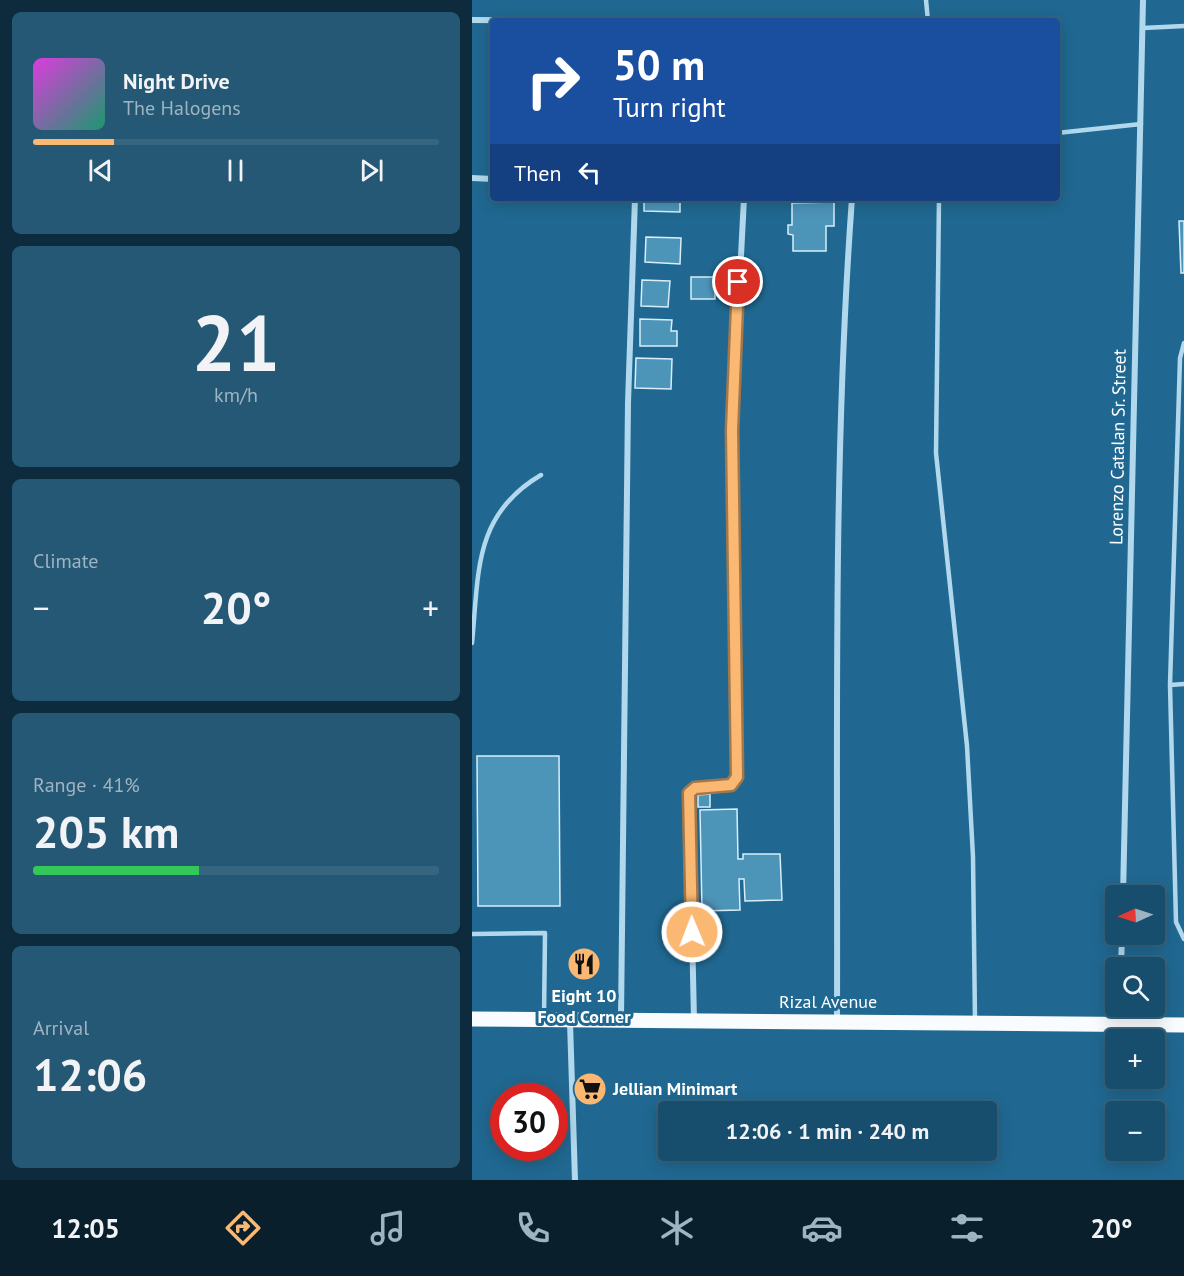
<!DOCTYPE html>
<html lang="en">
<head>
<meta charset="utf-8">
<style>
  body { margin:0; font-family:"PT Sans",sans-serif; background:#255875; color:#f1f3f6; height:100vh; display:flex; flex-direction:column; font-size:22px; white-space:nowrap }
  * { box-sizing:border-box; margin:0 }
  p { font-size:20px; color:#9fb4c2 }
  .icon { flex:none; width:33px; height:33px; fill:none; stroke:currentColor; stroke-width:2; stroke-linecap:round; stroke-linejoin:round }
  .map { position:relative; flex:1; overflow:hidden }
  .side { display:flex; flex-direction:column; gap:12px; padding:12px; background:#0d2b3c; width:472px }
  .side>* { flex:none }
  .banner { position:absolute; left:18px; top:18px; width:570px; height:183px; border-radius:6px; box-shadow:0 3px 15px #0003,0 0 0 2px #366580; background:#1a4fa0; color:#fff; overflow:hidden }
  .needle { width:39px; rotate:267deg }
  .buttons { position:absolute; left:633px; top:885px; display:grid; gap:12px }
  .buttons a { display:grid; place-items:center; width:60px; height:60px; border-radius:6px; background:#184e6d; box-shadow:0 3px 15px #0003,0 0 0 2px #366580; font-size:30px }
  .speed { position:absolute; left:18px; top:1083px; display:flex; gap:12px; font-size:30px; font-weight:700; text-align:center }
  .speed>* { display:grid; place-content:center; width:78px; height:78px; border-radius:50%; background:#184e6d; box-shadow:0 3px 15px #0003,0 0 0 2px #366580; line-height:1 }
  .speed .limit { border:9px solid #d22; background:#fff; color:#111 }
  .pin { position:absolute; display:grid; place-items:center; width:51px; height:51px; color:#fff; margin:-26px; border:3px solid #fff; border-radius:50%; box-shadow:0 2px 6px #0007 }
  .me { position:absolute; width:66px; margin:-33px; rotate:359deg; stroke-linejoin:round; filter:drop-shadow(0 0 4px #0008) }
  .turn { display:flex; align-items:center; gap:21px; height:126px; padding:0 24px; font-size:27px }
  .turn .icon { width:78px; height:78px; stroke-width:2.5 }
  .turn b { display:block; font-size:42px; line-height:51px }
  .then { display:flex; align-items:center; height:57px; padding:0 24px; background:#0003; gap:12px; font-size:22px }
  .big { font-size:45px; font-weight:600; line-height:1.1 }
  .side .tile { flex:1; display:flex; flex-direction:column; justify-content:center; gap:9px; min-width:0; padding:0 21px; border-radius:9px; background:#255875 }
  .side .dial { align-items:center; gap:0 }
  .dial b { font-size:78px; line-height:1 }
  .song { display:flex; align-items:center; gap:18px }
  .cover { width:72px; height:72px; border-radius:9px; background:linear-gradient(135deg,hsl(300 70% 55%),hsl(160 70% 35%)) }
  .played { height:6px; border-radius:3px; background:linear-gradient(90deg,#fab873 20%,#366580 20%) }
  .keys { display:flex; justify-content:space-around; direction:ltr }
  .heat { display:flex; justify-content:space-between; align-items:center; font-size:33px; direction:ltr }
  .charge { height:9px; border-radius:4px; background:linear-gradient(90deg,#34c759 41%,#366580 0) }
  .trip { position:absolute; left:186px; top:1101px; width:339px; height:60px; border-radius:6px; background:#184e6d; box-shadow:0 3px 15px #0003,0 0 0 2px #366580; font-weight:600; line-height:60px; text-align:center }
  .dock { display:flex; height:96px; justify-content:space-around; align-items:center; background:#0a1f2c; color:#9fb4c2 }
  .dock .icon { width:42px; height:42px }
  .dock .on { color:#fab873 }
  .dock b { font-size:27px; color:#f1f3f6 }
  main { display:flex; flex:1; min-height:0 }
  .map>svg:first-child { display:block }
  .building { fill:#4d94b9; stroke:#d7eef9; stroke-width:1.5 }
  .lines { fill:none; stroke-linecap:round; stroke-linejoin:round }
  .lane { stroke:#b2d8ed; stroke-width:4.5 }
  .street { stroke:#b2d8ed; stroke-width:6 }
  .primary { stroke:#f8fcff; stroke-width:15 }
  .route-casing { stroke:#a2784b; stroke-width:15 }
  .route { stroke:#fab873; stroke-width:10 }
  .labels { text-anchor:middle; stroke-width:6; stroke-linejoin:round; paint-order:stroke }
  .street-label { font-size:18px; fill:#fff; stroke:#206891 }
  .poi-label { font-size:18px; font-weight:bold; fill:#fff; stroke:#206891 }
</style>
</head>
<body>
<main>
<section class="side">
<div class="tile">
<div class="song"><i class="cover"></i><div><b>Night Drive</b><p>The Halogens</p></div></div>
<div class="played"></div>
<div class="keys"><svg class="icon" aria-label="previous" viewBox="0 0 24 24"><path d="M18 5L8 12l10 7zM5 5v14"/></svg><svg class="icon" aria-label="pause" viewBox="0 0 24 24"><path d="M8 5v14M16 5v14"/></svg><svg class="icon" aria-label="next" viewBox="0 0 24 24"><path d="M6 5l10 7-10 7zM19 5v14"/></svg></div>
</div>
<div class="tile dial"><b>21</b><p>km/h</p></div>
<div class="tile"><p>Climate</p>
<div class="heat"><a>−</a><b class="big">20°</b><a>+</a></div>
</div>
<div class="tile"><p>Range · 41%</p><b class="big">205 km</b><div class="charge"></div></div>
<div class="tile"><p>Arrival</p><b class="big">12:06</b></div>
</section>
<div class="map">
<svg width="712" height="1180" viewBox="0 0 712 1180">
  <rect width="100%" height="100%" fill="#206891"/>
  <path class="building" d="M172 198H208V212L172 211Z
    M362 202V226H354V251H321V235L316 234V225H320V203Z
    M707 221H712V273H709Z
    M174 237 209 238 208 264 173 262Z
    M219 277H243V299H219Z
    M170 280 198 281 196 307 169 306Z
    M168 319 200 320 199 331H205V346H168Z
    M164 358 200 359 199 389 163 388Z
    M5 756H87L88 906H6Z
    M238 794V807H226V795Z
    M265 809 266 859H271V854H308L310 900 273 901 272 879H267L268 910 230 911 228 810Z"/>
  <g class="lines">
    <path class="lane" d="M454 0 456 21
      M671 28 712 26
      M585 133 669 124
      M467 198 464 453 495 746 501 857 503 1020
      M468 200 492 198
      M712 343 708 358 698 685 704 922 712 939
      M0 643C7 573 1 515 69 475
      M698 685 712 684
      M0 934 73 933 72 1017"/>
    <path class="street" d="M0 20 108 21
      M0 178 21 179
      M651 896 671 0
      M649 968 650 934
      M149 1019 156 403 163 198
      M222 1020 217 793 223 788 259 785 265 777 260 430 272 198
      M98 1022 103 1180
      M365 1022C366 747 360 472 380 198
      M648 1024V1006"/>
    <path class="primary" d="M0 1019 712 1025"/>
  </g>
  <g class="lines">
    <defs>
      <path id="route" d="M220 932 217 793 223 788 259 785 265 777 260 430 266 282"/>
    </defs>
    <use href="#route" class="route-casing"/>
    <use href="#route" class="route"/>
  </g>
  <defs>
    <symbol id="restaurant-disc" viewBox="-11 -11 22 22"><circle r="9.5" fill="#fab873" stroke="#206891"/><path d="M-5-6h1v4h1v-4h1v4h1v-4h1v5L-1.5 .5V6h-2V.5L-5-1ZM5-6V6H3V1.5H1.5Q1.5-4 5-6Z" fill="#111"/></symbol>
    <symbol id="supermarket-disc" viewBox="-11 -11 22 22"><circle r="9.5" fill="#fab873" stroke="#206891"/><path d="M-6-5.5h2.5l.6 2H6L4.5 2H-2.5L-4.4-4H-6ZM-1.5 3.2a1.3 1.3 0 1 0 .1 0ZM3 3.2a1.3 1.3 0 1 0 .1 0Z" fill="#111"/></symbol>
  </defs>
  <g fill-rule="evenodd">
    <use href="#restaurant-disc" x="93" y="945" width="38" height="38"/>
    <use href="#supermarket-disc" x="99" y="1070" width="38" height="38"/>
  </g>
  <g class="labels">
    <g class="street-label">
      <text transform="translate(646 447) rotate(-89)" y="6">Lorenzo Catalan Sr. Street</text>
      <text x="356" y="1008">Rizal Avenue</text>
    </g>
    <g class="poi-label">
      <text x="112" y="1002">Eight 10<tspan x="112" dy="21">Food Corner</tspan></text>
      <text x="141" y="1095" text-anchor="start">Jellian Minimart</text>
    </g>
  </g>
</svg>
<div class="buttons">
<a><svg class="needle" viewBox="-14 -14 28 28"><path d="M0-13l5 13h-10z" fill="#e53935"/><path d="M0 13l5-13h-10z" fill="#9fb4c2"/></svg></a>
<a><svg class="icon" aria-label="search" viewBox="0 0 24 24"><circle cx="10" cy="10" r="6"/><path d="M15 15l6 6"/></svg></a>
<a>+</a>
<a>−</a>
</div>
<div class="speed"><div class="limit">30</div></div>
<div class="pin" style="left:266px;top:282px;background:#d93025"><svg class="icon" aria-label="arrive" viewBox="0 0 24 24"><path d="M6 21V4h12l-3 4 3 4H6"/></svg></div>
<svg class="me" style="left:220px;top:932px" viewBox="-20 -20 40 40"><circle r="17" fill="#fab873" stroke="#fff" stroke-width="3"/><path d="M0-11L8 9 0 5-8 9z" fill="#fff"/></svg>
<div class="trip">12:06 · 1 min · 240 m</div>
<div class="banner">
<div class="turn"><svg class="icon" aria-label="right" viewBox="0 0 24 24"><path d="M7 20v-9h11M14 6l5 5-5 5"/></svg><div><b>50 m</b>Turn right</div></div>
<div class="then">Then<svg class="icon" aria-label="left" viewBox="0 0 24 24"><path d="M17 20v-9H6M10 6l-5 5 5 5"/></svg></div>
</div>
</div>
</main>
<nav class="dock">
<b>12:05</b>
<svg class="icon on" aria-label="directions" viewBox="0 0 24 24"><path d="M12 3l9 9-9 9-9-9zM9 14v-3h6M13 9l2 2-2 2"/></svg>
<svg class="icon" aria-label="music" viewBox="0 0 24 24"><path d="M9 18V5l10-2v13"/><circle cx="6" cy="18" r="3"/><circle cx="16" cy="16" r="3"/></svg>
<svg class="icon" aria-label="phone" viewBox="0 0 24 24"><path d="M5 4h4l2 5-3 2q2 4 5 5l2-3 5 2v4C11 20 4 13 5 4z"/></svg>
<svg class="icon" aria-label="climate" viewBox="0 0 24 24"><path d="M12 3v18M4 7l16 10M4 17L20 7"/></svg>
<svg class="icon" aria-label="car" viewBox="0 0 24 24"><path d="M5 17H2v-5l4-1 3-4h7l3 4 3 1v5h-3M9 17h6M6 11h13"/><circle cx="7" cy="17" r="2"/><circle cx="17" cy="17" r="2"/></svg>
<svg class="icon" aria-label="filters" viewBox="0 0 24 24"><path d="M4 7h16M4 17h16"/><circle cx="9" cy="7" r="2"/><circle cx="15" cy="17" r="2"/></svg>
<b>20°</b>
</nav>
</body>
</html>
